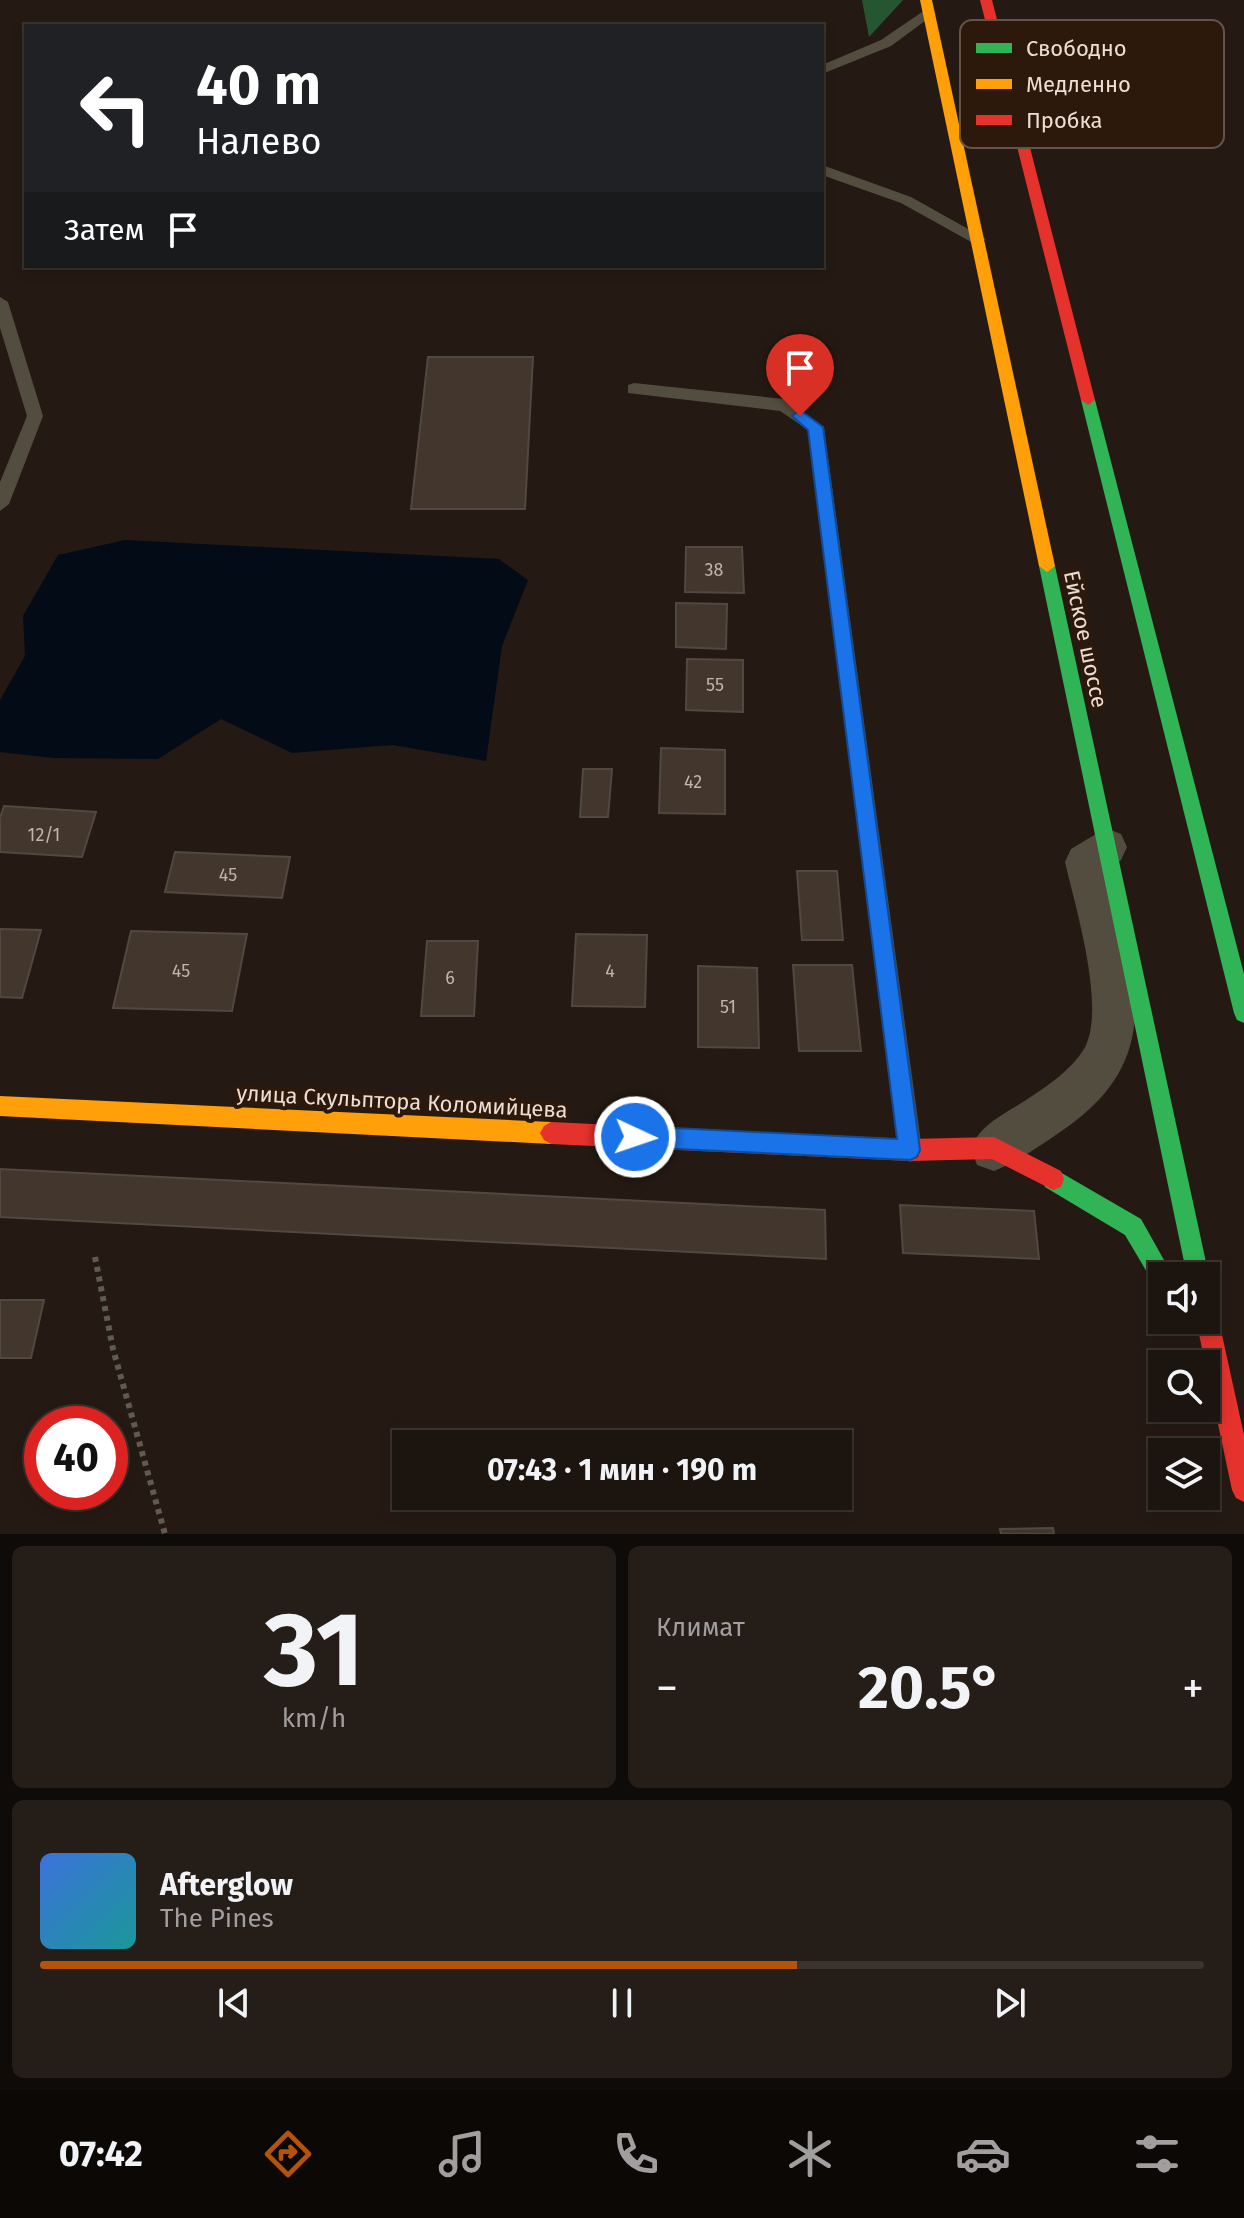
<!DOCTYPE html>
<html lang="ru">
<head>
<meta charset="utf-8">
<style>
  body { margin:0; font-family:"Fira Sans",sans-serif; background:#251d17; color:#f1f3f6; height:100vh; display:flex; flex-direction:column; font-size:30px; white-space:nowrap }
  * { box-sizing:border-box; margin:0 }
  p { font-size:26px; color:#a09e9e }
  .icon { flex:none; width:44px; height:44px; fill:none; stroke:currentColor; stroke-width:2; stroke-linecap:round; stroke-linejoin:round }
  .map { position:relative; height:1534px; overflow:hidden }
  .sheet { display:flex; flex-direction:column; gap:12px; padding:12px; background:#0f0b08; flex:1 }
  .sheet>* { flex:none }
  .hud { position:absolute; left:24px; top:24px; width:800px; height:244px; border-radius:0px; box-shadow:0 4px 12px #0003,0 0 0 2px #3a332e; background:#202124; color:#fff; overflow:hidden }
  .tools { position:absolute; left:1148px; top:1262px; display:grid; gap:16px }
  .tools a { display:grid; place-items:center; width:72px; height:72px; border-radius:0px; background:#1c140e; box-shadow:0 4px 12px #0003,0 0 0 2px #3a332e; font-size:40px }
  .speed { position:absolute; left:24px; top:1406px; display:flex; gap:16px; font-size:40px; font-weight:700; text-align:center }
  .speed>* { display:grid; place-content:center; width:104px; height:104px; border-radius:50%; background:#1c140e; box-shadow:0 4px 12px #0003,0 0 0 2px #3a332e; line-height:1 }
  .speed .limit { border:12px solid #d22; background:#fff; color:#111 }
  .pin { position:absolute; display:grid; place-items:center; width:68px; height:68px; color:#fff; margin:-82px -34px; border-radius:50% 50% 50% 0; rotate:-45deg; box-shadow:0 0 8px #0007 }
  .pin .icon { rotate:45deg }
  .me { position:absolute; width:88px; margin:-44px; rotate:93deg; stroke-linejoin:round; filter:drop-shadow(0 0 6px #0008) }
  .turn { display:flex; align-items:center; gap:28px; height:168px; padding:0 40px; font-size:36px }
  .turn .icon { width:104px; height:104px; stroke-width:2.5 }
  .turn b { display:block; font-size:56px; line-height:68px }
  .then { display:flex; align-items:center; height:76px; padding:0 40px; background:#0003; gap:16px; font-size:30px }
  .big { font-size:60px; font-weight:700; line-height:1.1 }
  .sheet .tile { flex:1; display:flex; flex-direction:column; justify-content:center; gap:12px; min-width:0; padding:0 28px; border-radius:12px; background:#251d17 }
  .sheet .dial { align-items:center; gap:0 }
  .dial b { font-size:104px; line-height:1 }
  .song { display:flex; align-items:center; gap:24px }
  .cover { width:96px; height:96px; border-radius:12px; background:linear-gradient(135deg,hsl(220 70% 55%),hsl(180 70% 35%)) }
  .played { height:8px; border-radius:4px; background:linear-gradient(90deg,#b45309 65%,#3a332e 65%) }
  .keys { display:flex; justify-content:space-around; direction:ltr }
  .heat { display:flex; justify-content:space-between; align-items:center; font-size:44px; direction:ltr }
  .sheet .tiles { flex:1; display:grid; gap:12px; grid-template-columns:1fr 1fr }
  .tile:last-child { grid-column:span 2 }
  .trip { position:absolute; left:392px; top:1430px; width:460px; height:80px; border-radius:0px; background:#1c140e; box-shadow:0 4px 12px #0003,0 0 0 2px #3a332e; font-weight:700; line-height:80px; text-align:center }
  .dock { display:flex; height:128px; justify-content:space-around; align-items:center; background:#0b0806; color:#a09e9e }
  .dock .icon { width:56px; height:56px }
  .dock .on { color:#b45309 }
  .dock b { font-size:36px; color:#f1f3f6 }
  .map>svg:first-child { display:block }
  .forest { fill:#255631 }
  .water { fill:#030b16 }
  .building { fill:#43362d; stroke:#524842; stroke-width:2 }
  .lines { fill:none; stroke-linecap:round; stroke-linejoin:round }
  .path { stroke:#605b4f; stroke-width:6; stroke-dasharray:5 5; stroke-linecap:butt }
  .lane { fill:#524d3e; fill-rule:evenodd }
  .street { fill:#524d3e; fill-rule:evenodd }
  .fast { fill:#30b455; fill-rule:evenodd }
  .slow { fill:#ff9f0a; fill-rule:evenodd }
  .jam { fill:#e5322d; fill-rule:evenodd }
  .route { fill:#1a73e8; stroke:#114b97; stroke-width:2 }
  .labels { text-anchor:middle; stroke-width:8; stroke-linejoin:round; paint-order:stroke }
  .number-label { font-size:18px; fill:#c2b4ab }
  .street-label { font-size:22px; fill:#ecded5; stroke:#2d190b }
  .key { fill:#2d190b; stroke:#665448; stroke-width:2 }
  .key-label { font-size:22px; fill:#ecded5 }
</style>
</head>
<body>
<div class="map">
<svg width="1244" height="1534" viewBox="0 0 1244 1534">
  <rect width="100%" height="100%" fill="#251a13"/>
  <path class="forest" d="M862 0H903L869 37Z"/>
  <path class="water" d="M125 540 499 559 528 580 502 646 486 761 392 745 292 753 221 719 158 759 53 758 0 752V700L25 656 23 616 58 555Z"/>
  <path class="building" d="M428 357H533L525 509H411Z
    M686 547H742L744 593 685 592Z
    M676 603 727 604 726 649 676 647Z
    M687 659 743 660V712L686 710Z
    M661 748 725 750V814L659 813Z
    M583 769H612L608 817H580Z
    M4 806 96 812 82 857 0 852V818Z
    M175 852 290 857 282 898 165 892Z
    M797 871H837L843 940H802Z
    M0 929 41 930 22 998 0 997Z
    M131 931 247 934 232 1011 113 1008Z
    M576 934 647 935 645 1007 572 1006Z
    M427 941H478L474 1016H421Z
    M793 965H852L861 1051H799Z
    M698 966 757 968 759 1048 698 1047Z
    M0 1169 825 1210 826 1259 0 1217Z
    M900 1205 1034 1211 1039 1259 903 1253Z
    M0 1300H44L31 1358H0Z
    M1053 1528 1054 1534H1001L1000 1529Z"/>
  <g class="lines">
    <path class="path" d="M95 1257 113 1349 165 1534"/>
    <path class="lane" d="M928 8 935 12 933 15 891 46 822 74V65L881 40Z
      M822 165 911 197 986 239 978 244 973 243 901 203 822 175Z
      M0 297 8 302 43 416 9 504 0 511V482L27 416 0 328Z
      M634 383 784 399 824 427 922 1150 918 1158 910 1162 902 1158 898 1150 808 430 780 411 628 393V385Z"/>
    <path class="street" d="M1106 828 1121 834 1127 847 1121 860 1109 869C1134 974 1169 1058 1063 1130 1041 1145 1019 1161 994 1171L977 1165 971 1148C981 1123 1007 1113 1029 1098 1049 1085 1072 1069 1084 1049 1107 1009 1075 906 1065 862L1071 849Z"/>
    <path class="fast" d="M1088 395 1095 400 1244 974V1023L1237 1020 1234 1013 1081 400Z
      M1047 560 1055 566 1209 1276 1206 1283V1276H1187L1039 566Z
      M1053 1168 1141 1219 1173 1276H1162V1287L1154 1284 1125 1235 1045 1187 1042 1179 1045 1171Z"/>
    <path class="slow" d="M920 0H932L1055 566 1047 572 1039 566Z
      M0 1096 551 1122 558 1126 562 1133 558 1140 551 1144 0 1116Z"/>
    <path class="jam" d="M980 0H992L1095 400 1088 405 1081 400Z
      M551 1122 910 1139 994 1137 1061 1171 1064 1179 1061 1187 1053 1190 992 1159 910 1161 551 1144 544 1140 540 1133 544 1126Z
      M1206 1301 1214 1304 1217 1312 1244 1435V1502L1236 1498 1232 1490 1196 1320H1206Z"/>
  </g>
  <path class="route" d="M800 410 823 427 920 1150 917 1157 910 1160 635 1147 627 1144 624 1137 627 1129 635 1126 897 1139 808 430 792 416Z"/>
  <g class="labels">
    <g class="number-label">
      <text x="714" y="576">38</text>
      <text x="715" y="691">55</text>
      <text x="693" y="788">42</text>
      <text x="44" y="841">12/1</text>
      <text x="228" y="881">45</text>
      <text x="181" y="977">45</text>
      <text x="610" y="977">4</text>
      <text x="450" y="984">6</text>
      <text x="728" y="1013">51</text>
    </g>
    <g class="street-label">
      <text transform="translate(1086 639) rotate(78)" y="8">Ейское шоссе</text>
      <text transform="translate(402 1101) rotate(3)" y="8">улица Скульптора Коломийцева</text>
    </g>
  </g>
  <rect x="960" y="20" width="264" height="128" rx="12" class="key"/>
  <rect x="976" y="43" width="36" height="10" fill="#30b455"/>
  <rect x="976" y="79" width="36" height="10" fill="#ff9f0a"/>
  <rect x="976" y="115" width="36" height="10" fill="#e5322d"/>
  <g class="key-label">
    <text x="1026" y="56">Свободно</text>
    <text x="1026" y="92">Медленно</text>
    <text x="1026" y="128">Пробка</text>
  </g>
</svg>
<div class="tools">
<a><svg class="icon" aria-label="sound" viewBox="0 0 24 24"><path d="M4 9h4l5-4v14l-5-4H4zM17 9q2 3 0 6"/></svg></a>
<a><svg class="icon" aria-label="search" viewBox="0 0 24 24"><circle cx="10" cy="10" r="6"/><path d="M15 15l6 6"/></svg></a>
<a><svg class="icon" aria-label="layers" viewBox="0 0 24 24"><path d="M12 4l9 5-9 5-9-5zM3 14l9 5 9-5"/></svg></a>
</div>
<div class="speed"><div class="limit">40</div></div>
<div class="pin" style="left:800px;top:416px;background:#d93025"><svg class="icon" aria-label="arrive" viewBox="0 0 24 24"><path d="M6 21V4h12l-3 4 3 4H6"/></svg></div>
<svg class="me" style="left:635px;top:1137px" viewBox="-20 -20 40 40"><circle r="17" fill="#1a73e8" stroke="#fff" stroke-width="3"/><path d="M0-11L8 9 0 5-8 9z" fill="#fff"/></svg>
<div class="trip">07:43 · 1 мин · 190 m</div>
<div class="hud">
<div class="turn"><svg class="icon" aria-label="left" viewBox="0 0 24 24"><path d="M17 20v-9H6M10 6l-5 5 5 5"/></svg><div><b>40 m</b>Налево</div></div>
<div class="then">Затем<svg class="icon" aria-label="arrive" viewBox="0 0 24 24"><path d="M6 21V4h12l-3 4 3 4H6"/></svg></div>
</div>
</div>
<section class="sheet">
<div class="tiles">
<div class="tile dial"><b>31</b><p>km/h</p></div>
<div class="tile"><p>Климат</p>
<div class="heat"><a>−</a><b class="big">20.5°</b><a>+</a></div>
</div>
<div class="tile">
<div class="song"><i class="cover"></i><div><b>Afterglow</b><p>The Pines</p></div></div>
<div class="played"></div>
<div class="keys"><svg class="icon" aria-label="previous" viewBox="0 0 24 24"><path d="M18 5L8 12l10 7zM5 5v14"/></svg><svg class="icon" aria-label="pause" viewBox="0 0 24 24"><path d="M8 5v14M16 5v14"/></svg><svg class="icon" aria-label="next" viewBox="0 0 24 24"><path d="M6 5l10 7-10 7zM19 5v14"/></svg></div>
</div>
</div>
</section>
<nav class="dock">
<b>07:42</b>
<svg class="icon on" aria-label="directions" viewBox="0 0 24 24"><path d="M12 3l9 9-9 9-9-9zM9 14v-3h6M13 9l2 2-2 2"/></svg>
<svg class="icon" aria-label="music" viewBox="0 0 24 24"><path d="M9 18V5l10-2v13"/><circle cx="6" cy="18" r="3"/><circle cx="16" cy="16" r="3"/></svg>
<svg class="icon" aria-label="phone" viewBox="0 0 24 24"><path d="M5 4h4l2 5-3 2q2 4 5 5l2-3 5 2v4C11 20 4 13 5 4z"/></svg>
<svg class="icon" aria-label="climate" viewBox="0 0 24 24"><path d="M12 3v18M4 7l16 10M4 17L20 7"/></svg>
<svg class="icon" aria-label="car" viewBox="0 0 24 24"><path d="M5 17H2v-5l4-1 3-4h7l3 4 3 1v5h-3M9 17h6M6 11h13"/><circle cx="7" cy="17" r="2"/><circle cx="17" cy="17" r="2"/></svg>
<svg class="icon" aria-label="filters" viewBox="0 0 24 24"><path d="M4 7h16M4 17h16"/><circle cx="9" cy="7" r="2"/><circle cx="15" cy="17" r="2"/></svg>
</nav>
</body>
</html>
